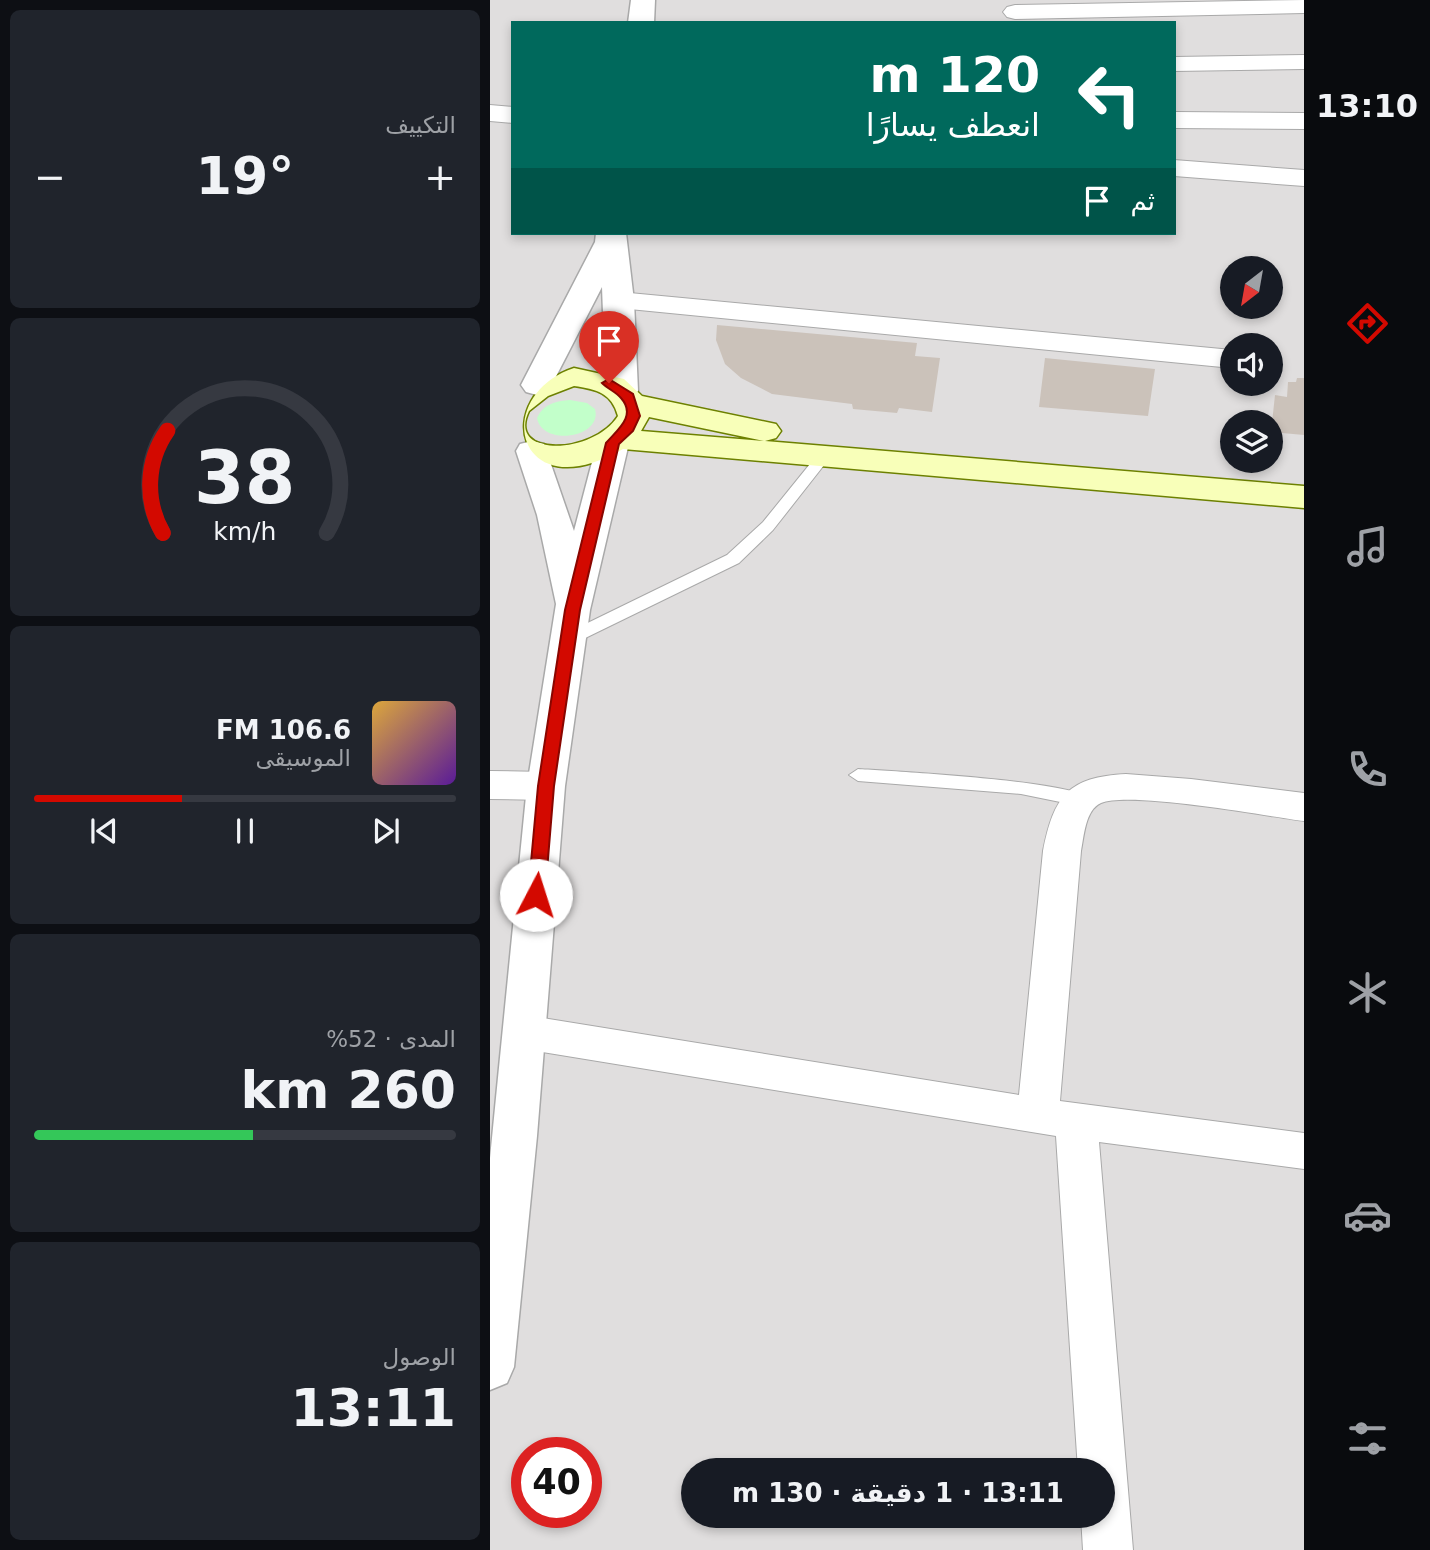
<!DOCTYPE html>
<html lang="ar">
<head>
<meta charset="utf-8">
<style>
  body { margin:0; font-family:"DejaVu Sans","Noto Sans Arabic",sans-serif; background:#20242c; color:#f1f3f6; direction:rtl; height:100vh; display:flex; flex-direction:column; font-size:26px; white-space:nowrap }
  * { box-sizing:border-box; margin:0 }
  p { font-size:23px; color:#9ea1a6 }
  .icon { flex:none; width:38px; height:38px; fill:none; stroke:currentColor; stroke-width:2; stroke-linecap:round; stroke-linejoin:round }
  .map { position:relative; flex:1; overflow:hidden; direction:ltr }
  .sheet { display:flex; flex-direction:column; gap:10px; padding:10px; background:#0d0f14; width:490px }
  .sheet>* { flex:none }
  .hud { position:absolute; left:21px; top:21px; width:665px; height:214px; border-radius:0px; box-shadow:0 4px 10px #0003; direction:rtl; background:#00695c; color:#fff; overflow:hidden }
  .needle { width:46px; rotate:211deg }
  .tools { position:absolute; left:730px; top:256px; display:grid; gap:14px }
  .tools a { display:grid; place-items:center; width:63px; height:63px; border-radius:50%; background:#171b24; box-shadow:0 4px 10px #0003; font-size:35px }
  .speed { position:absolute; left:21px; top:1437px; display:flex; gap:14px; font-size:35px; font-weight:700; text-align:center }
  .speed>* { display:grid; place-content:center; width:91px; height:91px; border-radius:50%; background:#171b24; box-shadow:0 4px 10px #0003; line-height:1 }
  .speed .limit { border:10px solid #d22; background:#fff; color:#111 }
  .pin { position:absolute; display:grid; place-items:center; width:60px; height:60px; color:#fff; margin:-72px -30px; border-radius:50% 50% 50% 0; rotate:-45deg; box-shadow:0 0 7px #0007 }
  .pin .icon { rotate:45deg }
  .me { position:absolute; width:77px; margin:-38px; rotate:5deg; stroke-linejoin:round; filter:drop-shadow(0 0 5px #0008) }
  .turn { display:flex; align-items:center; gap:24px; height:147px; padding:0 21px; font-size:32px }
  .turn .icon { width:91px; height:91px; stroke-width:2.5 }
  .turn b { display:block; font-size:49px; line-height:60px }
  .then { display:flex; align-items:center; height:66px; padding:0 21px; background:#0003; gap:14px; font-size:26px }
  .big { font-size:52px; font-weight:700; line-height:1.1 }
  .sheet .widget { flex:1; display:flex; flex-direction:column; justify-content:center; gap:10px; min-width:0; padding:0 24px; border-radius:10px; background:#20242c }
  .sheet .dial { align-items:center; gap:0 }
  .dial svg { height:182px; overflow:visible; fill:none; stroke:#363941; stroke-width:7; stroke-linecap:round; text-anchor:middle }
  .dial text { fill:#f1f3f6; stroke:none }
  .song { display:flex; align-items:center; gap:21px }
  .cover { width:84px; height:84px; border-radius:10px; background:linear-gradient(135deg,hsl(40 70% 55%),hsl(270 70% 35%)) }
  .played { height:7px; border-radius:4px; background:linear-gradient(90deg,#d30900 35%,#363941 35%) }
  .keys { display:flex; justify-content:space-around; direction:ltr }
  .heat { display:flex; justify-content:space-between; align-items:center; font-size:38px; direction:ltr }
  .charge { height:10px; border-radius:5px; background:linear-gradient(90deg,#34c759 52%,#363941 0) }
  .trip { position:absolute; left:191px; top:1458px; width:434px; height:70px; border-radius:35px; background:#171b24; box-shadow:0 4px 10px #0003; font-weight:700; line-height:70px; text-align:center; direction:rtl }
  main { display:flex; flex:1; min-height:0 }
  .tab-bar { display:flex; flex-direction:column; width:126px; justify-content:space-around; align-items:center; background:#090b0e; color:#9ea1a6 }
  .tab-bar .icon { width:49px; height:49px }
  .tab-bar .active { color:#d30900 }
  .tab-bar b { font-size:32px; color:#f1f3f6 }
  .map>svg:first-child { display:block }
  .residential { fill:#e0dede; fill-rule:evenodd }
  .park { fill:#c2ffca }
  .building { fill:#cbc2ba }
  .lines { fill:none; stroke-linecap:round; stroke-linejoin:round }
  .service-casing { stroke:#a9a9a9; stroke-width:2 }
  .minor-casing { stroke:#a9a9a9; stroke-width:2 }
  .tertiary-casing { stroke:#a9a9a9; stroke-width:3 }
  .secondary-casing { stroke:#6d8100; stroke-width:3 }
  .service { fill:#fff; fill-rule:evenodd }
  .minor { fill:#fff; fill-rule:evenodd }
  .tertiary { fill:#fff; fill-rule:evenodd }
  .secondary { fill:#f8ffb9; fill-rule:evenodd }
  .route { fill:#d30900; stroke:#890600; stroke-width:2 }
</style>
</head>
<body>
<main>
<nav class="tab-bar">
<b>13:10</b>
<svg class="icon active" aria-label="directions" viewBox="0 0 24 24"><path d="M12 3l9 9-9 9-9-9zM9 14v-3h6M13 9l2 2-2 2"/></svg>
<svg class="icon" aria-label="music" viewBox="0 0 24 24"><path d="M9 18V5l10-2v13"/><circle cx="6" cy="18" r="3"/><circle cx="16" cy="16" r="3"/></svg>
<svg class="icon" aria-label="phone" viewBox="0 0 24 24"><path d="M5 4h4l2 5-3 2q2 4 5 5l2-3 5 2v4C11 20 4 13 5 4z"/></svg>
<svg class="icon" aria-label="climate" viewBox="0 0 24 24"><path d="M12 3v18M4 7l16 10M4 17L20 7"/></svg>
<svg class="icon" aria-label="car" viewBox="0 0 24 24"><path d="M5 17H2v-5l4-1 3-4h7l3 4 3 1v5h-3M9 17h6M6 11h13"/><circle cx="7" cy="17" r="2"/><circle cx="17" cy="17" r="2"/></svg>
<svg class="icon" aria-label="filters" viewBox="0 0 24 24"><path d="M4 7h16M4 17h16"/><circle cx="9" cy="7" r="2"/><circle cx="15" cy="17" r="2"/></svg>
</nav>
<div class="map">
<svg width="814" height="1550" viewBox="0 0 814 1550">
  <rect width="100%" height="100%" fill="#f3efe8"/>
  <path class="residential" d="M0 0H814V1550H0ZM23 23H684V233H23ZM742 268H780V306H742ZM742 345H780V383H742ZM742 422H780V460H742ZM37 1452H96V1512H37ZM203 1470H612V1516H203Z"/>
  <path class="park" d="M80 400 97 403 105 409C113 438 52 447 47 418 53 404 66 401 80 400Z"/>
  <path class="building" d="M227 325 427 343 425 356 450 358 442 412 409 408 407 413 363 409 362 404 282 394 251 378 235 364 226 340Z
    M555 358 665 369 658 416 549 407Z
    M807 378H814V435L781 432 785 395 797 397 798 382H806Z"/>
  <g class="lines">
    <defs>
      <path id="service" d="M333 452 338 454 340 457 338 460 283 530 249 563 85 643H73L71 639 73 635 237 555 273 522 328 454Z
        M368 769C399 771 588 781 599 799L590 806 531 794 368 781 359 775Z"/>
      <path id="minor" d="M814 0V13L525 19 517 17 513 12 517 7 525 5Z
        M814 55V69L684 71V57Z
        M0 105 23 107V123L0 121Z
        M684 112 814 113V129L684 128Z
        M684 160 814 170V186L684 176Z
        M129 292 742 350V368L119 307 115 301 119 295Z
        M0 771 56 772 69 776 74 786 69 796 56 800 0 799Z
        M636 774 701 779 814 793V821C776 816 640 791 611 803 595 810 594 837 591 851L570 1101 814 1133V1169L609 1142 643 1550H593L591 1516H612V1470H588L566 1136 34 1049 19 1044 13 1032 19 1020 34 1015 529 1095 553 851C564 796 578 777 636 774Z"/>
      <path id="tertiary" d="M141 0H165L164 23H138Z
        M106 233H136L144 301 148 391 143 398 132 401 121 398 116 391 112 287 58 392 47 395 36 392 31 385 105 242Z
        M123 433 135 436 139 443 100 610 75 786 47 1136 24 1367 17 1383 0 1390V1158L37 786 66 604 47 515 26 451 30 444 42 441 54 444 84 531 107 443 111 436Z"/>
      <path id="secondary" d="M84 368 134 379 152 396 286 424 291 431 286 438 275 441 814 486V508L133 449C26 511 0 396 84 368ZM84 386C106 389 122 393 128 416 103 455 16 458 39 411L58 396ZM159 417 274 441 151 431Z"/>
    </defs>
    <use href="#service" class="service-casing"/>
    <use href="#minor" class="minor-casing"/>
    <use href="#tertiary" class="tertiary-casing"/>
    <use href="#secondary" class="secondary-casing"/>
    <use href="#service" class="service"/>
    <use href="#minor" class="minor"/>
    <use href="#tertiary" class="tertiary"/>
    <use href="#secondary" class="secondary"/>
  </g>
  <path class="route" d="M119 379 143 394 150 416 143 431 129 444 90 610 64 786 55 895 46 902 38 895 48 786 75 610 116 443C127 430 147 416 131 398 126 392 118 389 112 383Z"/>
</svg>
<div class="tools">
<a><svg class="needle" viewBox="-14 -14 28 28"><path d="M0-13l5 13h-10z" fill="#e53935"/><path d="M0 13l5-13h-10z" fill="#9ea1a6"/></svg></a>
<a><svg class="icon" aria-label="sound" viewBox="0 0 24 24"><path d="M4 9h4l5-4v14l-5-4H4zM17 9q2 3 0 6"/></svg></a>
<a><svg class="icon" aria-label="layers" viewBox="0 0 24 24"><path d="M12 4l9 5-9 5-9-5zM3 14l9 5 9-5"/></svg></a>
</div>
<div class="speed"><div class="limit">40</div></div>
<div class="pin" style="left:119px;top:383px;background:#d93025"><svg class="icon" aria-label="arrive" viewBox="0 0 24 24"><path d="M6 21V4h12l-3 4 3 4H6"/></svg></div>
<svg class="me" style="left:46px;top:895px" viewBox="-20 -20 40 40"><circle r="19" fill="#fff"/><path d="M0-13L10 11 0 6-10 11z" fill="#d30900"/></svg>
<div class="trip">13:11 · 1 دقيقة · 130 m</div>
<div class="hud">
<div class="turn"><svg class="icon" aria-label="left" viewBox="0 0 24 24"><path d="M17 20v-9H6M10 6l-5 5 5 5"/></svg><div><b>120 m</b>انعطف يسارًا</div></div>
<div class="then">ثم<svg class="icon" aria-label="arrive" viewBox="0 0 24 24"><path d="M6 21V4h12l-3 4 3 4H6"/></svg></div>
</div>
</div>
<section class="sheet">
<div class="widget"><p>التكييف</p>
<div class="heat"><a>−</a><b class="big">19°</b><a>+</a></div>
</div>
<div class="widget dial"><svg viewBox="0 0 100 80">
<path d="M14 69A42 42 0 1 1 86 69"/>
<path d="M14 69A42 42 0 0 1 16 24" stroke="#d30900"/>
<text x="50" y="56" font-size="32" font-weight="700">38</text>
<text x="50" y="72" font-size="11">km/h</text>
</svg></div>
<div class="widget">
<div class="song"><i class="cover"></i><div><b>106.6 FM</b><p>الموسيقى</p></div></div>
<div class="played"></div>
<div class="keys"><svg class="icon" aria-label="previous" viewBox="0 0 24 24"><path d="M18 5L8 12l10 7zM5 5v14"/></svg><svg class="icon" aria-label="pause" viewBox="0 0 24 24"><path d="M8 5v14M16 5v14"/></svg><svg class="icon" aria-label="next" viewBox="0 0 24 24"><path d="M6 5l10 7-10 7zM19 5v14"/></svg></div>
</div>
<div class="widget"><p>المدى · 52%</p><b class="big">260 km</b><div class="charge"></div></div>
<div class="widget"><p>الوصول</p><b class="big">13:11</b></div>
</section>
</main>
</body>
</html>
